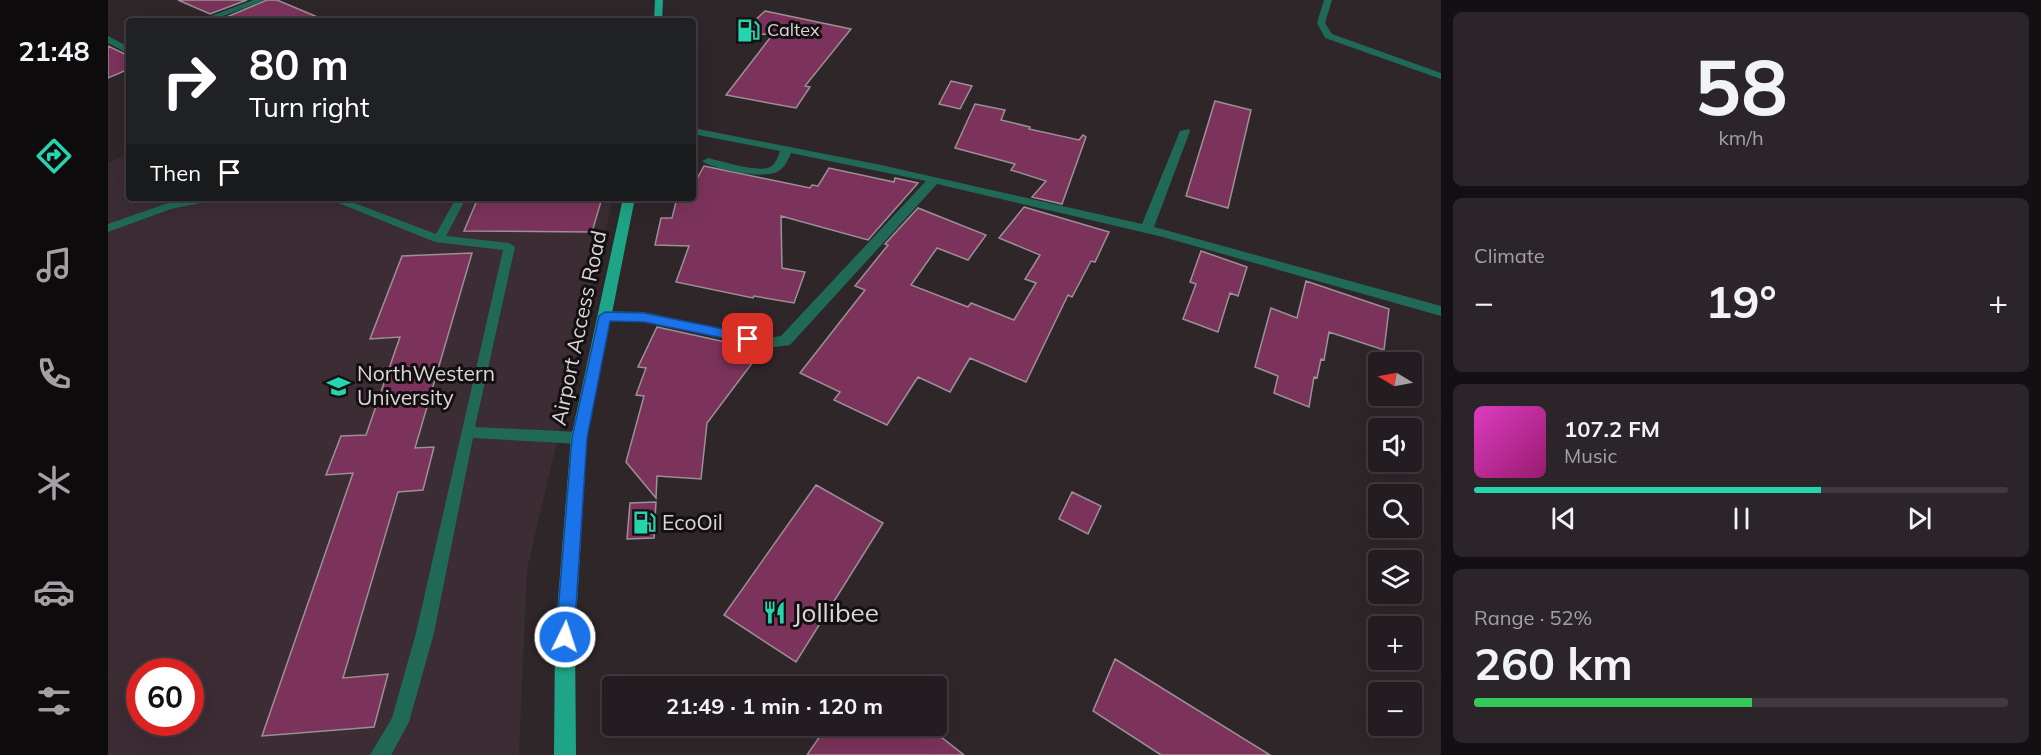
<!DOCTYPE html>
<html lang="en">
<head>
<meta charset="utf-8">
<style>
  body { margin:0; font-family:Mulish,sans-serif; background:#2b2529; color:#f1f3f6; height:100vh; display:flex; flex-direction:column; font-size:22px; white-space:nowrap }
  * { box-sizing:border-box; margin:0 }
  p { font-size:20px; color:#a3a1a5 }
  .icon { flex:none; width:33px; height:33px; fill:none; stroke:currentColor; stroke-width:2; stroke-linecap:round; stroke-linejoin:round }
  .map { position:relative; flex:1; overflow:hidden }
  .panel { display:flex; flex-direction:column; gap:12px; padding:12px; background:#130f12; width:600px }
  .panel>* { flex:none }
  .guide { position:absolute; left:18px; top:18px; width:570px; height:183px; border-radius:6px; box-shadow:0 6px 24px #0002,0 0 0 2px #403a3e; background:#202124; color:#fff; overflow:hidden }
  .needle { width:39px; rotate:280deg }
  .controls { position:absolute; left:1260px; top:352px; display:grid; gap:12px }
  .controls a { display:grid; place-items:center; width:54px; height:54px; border-radius:6px; background:#231c20; box-shadow:0 6px 24px #0002,0 0 0 2px #403a3e; font-size:30px }
  .speed { position:absolute; left:18px; top:658px; display:flex; gap:12px; font-size:30px; font-weight:700; text-align:center }
  .speed>* { display:grid; place-content:center; width:78px; height:78px; border-radius:50%; background:#231c20; box-shadow:0 6px 24px #0002,0 0 0 2px #403a3e; line-height:1 }
  .speed .limit { border:9px solid #d22; background:#fff; color:#111 }
  .pin { position:absolute; display:grid; place-items:center; width:51px; height:51px; color:#fff; margin:-26px; border-radius:12px; box-shadow:0 3px 9px #0006 }
  .me { position:absolute; width:66px; margin:-33px; rotate:4deg; stroke-linejoin:round; filter:drop-shadow(0 0 4px #0008) }
  .turn { display:flex; align-items:center; gap:21px; height:126px; padding:0 24px; font-size:27px }
  .turn .icon { width:78px; height:78px; stroke-width:2.5 }
  .turn b { display:block; font-size:42px; line-height:51px }
  .then { display:flex; align-items:center; height:57px; padding:0 24px; background:#0003; gap:12px; font-size:22px }
  .big { font-size:45px; font-weight:700; line-height:1.1 }
  .panel .tile { flex:1; display:flex; flex-direction:column; justify-content:center; gap:9px; min-width:0; padding:0 21px; border-radius:9px; background:#2b2529 }
  .panel .dial { align-items:center; gap:0 }
  .dial b { font-size:78px; line-height:1 }
  .song { display:flex; align-items:center; gap:18px }
  .cover { width:72px; height:72px; border-radius:9px; background:linear-gradient(135deg,hsl(310 70% 55%),hsl(320 70% 35%)) }
  .played { height:6px; border-radius:3px; background:linear-gradient(90deg,#24d5ae 65%,#403a3e 65%) }
  .keys { display:flex; justify-content:space-around; direction:ltr }
  .heat { display:flex; justify-content:space-between; align-items:center; font-size:33px; direction:ltr }
  .charge { height:9px; border-radius:4px; background:linear-gradient(90deg,#34c759 52%,#403a3e 0) }
  .trip { position:absolute; left:494px; top:676px; width:345px; height:60px; border-radius:6px; background:#231c20; box-shadow:0 6px 24px #0002,0 0 0 2px #403a3e; font-weight:700; line-height:60px; text-align:center }
  main { display:flex; flex:1; min-height:0 }
  .tabs { display:flex; flex-direction:column; width:108px; justify-content:space-around; align-items:center; background:#0e0b0d; color:#a3a1a5 }
  .tabs .icon { width:42px; height:42px }
  .tabs .on { color:#24d5ae }
  .tabs b { font-size:27px; color:#f1f3f6 }
  .map>svg:first-child { display:block }
  .built { fill:#3c2c34; fill-rule:evenodd }
  .building { fill:#7c335b; stroke:#9b9095; stroke-width:1.5 }
  .lines { fill:none; stroke-linecap:round; stroke-linejoin:round }
  .service { fill:#206957; fill-rule:evenodd }
  .minor { fill:#206957; fill-rule:evenodd }
  .primary { fill:#1ea486; fill-rule:evenodd }
  .route { fill:#1a73e8; stroke:#114b97; stroke-width:1.5 }
  .labels { text-anchor:middle; stroke-width:6; stroke-linejoin:round; paint-order:stroke }
  .far-poi-label { font-size:18px; fill:#dcd6d9; stroke:#141012; text-anchor:start }
  .street-label { font-size:21px; fill:#dcd6d9; stroke:#141012 }
  .poi-label { font-size:21px; fill:#dcd6d9; stroke:#141012; text-anchor:start }
  .near-poi-label { font-size:26px; fill:#dcd6d9; stroke:#141012; text-anchor:start }
</style>
</head>
<body>
<main>
<nav class="tabs">
<b>21:48</b>
<svg class="icon on" aria-label="directions" viewBox="0 0 24 24"><path d="M12 3l9 9-9 9-9-9zM9 14v-3h6M13 9l2 2-2 2"/></svg>
<svg class="icon" aria-label="music" viewBox="0 0 24 24"><path d="M9 18V5l10-2v13"/><circle cx="6" cy="18" r="3"/><circle cx="16" cy="16" r="3"/></svg>
<svg class="icon" aria-label="phone" viewBox="0 0 24 24"><path d="M5 4h4l2 5-3 2q2 4 5 5l2-3 5 2v4C11 20 4 13 5 4z"/></svg>
<svg class="icon" aria-label="climate" viewBox="0 0 24 24"><path d="M12 3v18M4 7l16 10M4 17L20 7"/></svg>
<svg class="icon" aria-label="car" viewBox="0 0 24 24"><path d="M5 17H2v-5l4-1 3-4h7l3 4 3 1v5h-3M9 17h6M6 11h13"/><circle cx="7" cy="17" r="2"/><circle cx="17" cy="17" r="2"/></svg>
<svg class="icon" aria-label="filters" viewBox="0 0 24 24"><path d="M4 7h16M4 17h16"/><circle cx="9" cy="7" r="2"/><circle cx="15" cy="17" r="2"/></svg>
</nav>
<div class="map">
<svg width="1333" height="755" viewBox="0 0 1333 755">
  <rect width="100%" height="100%" fill="#2f262a"/>
  <path class="built" d="M21 153V198H505L419 570 411 755H0V163ZM32 672H82V723H32Z"/>
  <path class="building" d="M70 0H139L102 14Z
    M159 0H169L219 21 114 19Z
    M657 11 743 29 697 86 702 87 688 108 618 95 665 34 631 35Z
    M0 46 21 56V69L0 78Z
    M843 81 864 86 852 109 831 104Z
    M1107 101 1143 110 1120 208 1078 196Z
    M867 104 897 110 893 120 922 127 921 129 971 140 975 135 978 137 954 204 924 197 938 181 903 170 907 164 847 148Z
    M596 166 702 188 704 185 710 186 721 168 786 182 787 178 810 183 760 240 673 216 674 268 697 272 686 303 646 296 645 298 568 282 581 246 547 245 553 218H564L569 198H585V186Z
    M370 198H494L484 232 356 231Z
    M916 207 1001 232 987 262 983 261 964 297 960 295 918 382 862 358 842 392 810 377 779 425 726 400 732 392 692 373 757 290 747 286 780 245 777 244 810 208 878 235 860 260 829 248 803 285 860 307 863 303 906 320 928 283 917 279 932 255 891 238Z
    M1093 251 1139 267 1130 296 1122 293 1110 332 1075 319 1088 284 1082 282Z
    M364 253 307 448 326 447 315 490 290 492 235 678 280 674 266 727 154 736 245 473 218 475 233 436 258 435 292 337 262 339 294 256Z
    M1198 281 1281 309 1276 350 1221 332 1216 360 1213 359 1209 378 1206 377 1201 407 1166 393 1170 376 1147 367 1163 308 1189 318Z
    M549 327 654 350 599 423 593 479 549 476 548 498 518 462 536 396 528 395 538 368 530 367Z
    M708 485 775 523 688 662 616 615Z
    M964 492 993 506 980 534 951 519Z
    M548 502 546 538 519 539 522 503Z
    M1007 659 1162 755H1053L985 711Z
    M719 726H819L856 755H699Z"/>
  <g class="lines">
    <path class="service" d="M85 198H107L102 201 63 209 0 232V224L57 204Z
      M218 198H233L328 234 348 198H358L338 236 401 243 407 247 367 427 471 432 476 434 478 438 476 442 471 444 365 438 326 633 301 722 283 755H262L284 718 308 633 395 250 327 242Z"/>
    <path class="minor" d="M145 0H157L102 21H90Z
      M1216 0H1224L1217 23 1224 34 1333 73V79L1217 38 1209 23Z
      M0 36 21 47V54L0 43Z
      M585 128 773 165 1034 224 1072 131 1081 129 1082 131 1046 227 1333 306V316L1055 237 829 184 682 345 659 348 536 322 492 320 490 316 492 312 497 311 536 312 659 338 673 336 818 181 683 153C680 160 676 169 669 172 655 179 606 170 594 161L600 158C614 161 649 173 662 167 668 164 670 156 672 151L585 134Z"/>
    <path class="primary" d="M547 0H555L554 21H546Z
      M515 198H527L479 438 467 637 468 755H446L447 637 463 438Z"/>
  </g>
  <path class="route" d="M497 312 536 313 640 334 646 339 640 343 536 322 502 321 479 438 466 637 463 643 457 646 451 643 448 637 464 438 491 316Z"/>
  <defs>
    <symbol id="fuel-bare" viewBox="-9 -9 18 18"><path d="M-5.5-6h7V0h2V4h1.3V-2.5L3-4.5l.8-.8L6-3V5H2.5V1h-1V6h-7ZM-4.2-4.7v3.2H.2V-4.7Z" fill="#24d5ae" stroke="#141012" stroke-width="2.5" paint-order="stroke"/></symbol>
    <symbol id="university-bare" viewBox="-9 -9 18 18"><path d="M0-5L7-2L0 1L-7-2ZM-4 1L0 2.5L4 1V4Q0 6-4 4Z" fill="#24d5ae" stroke="#141012" stroke-width="2.5" paint-order="stroke"/></symbol>
    <symbol id="restaurant-bare" viewBox="-9 -9 18 18"><path d="M-5-6h1v4h1v-4h1v4h1v-4h1v5L-1.5 .5V6h-2V.5L-5-1ZM5-6V6H3V1.5H1.5Q1.5-4 5-6Z" fill="#24d5ae" stroke="#141012" stroke-width="2.5" paint-order="stroke"/></symbol>
  </defs>
  <g fill-rule="evenodd">
    <use href="#fuel-bare" x="624" y="14" width="33" height="33"/>
    <use href="#university-bare" x="214" y="370" width="33" height="33"/>
    <use href="#fuel-bare" x="520" y="506" width="33" height="33"/>
    <use href="#restaurant-bare" x="650" y="596" width="33" height="33"/>
  </g>
  <g class="labels">
    <g class="far-poi-label">
      <text x="659" y="36">Caltex</text>
    </g>
    <g class="street-label">
      <text transform="translate(471 328) rotate(-78)" y="7">Airport Access Road</text>
    </g>
    <g class="poi-label">
      <text x="249" y="381">NorthWestern<tspan x="249" dy="24">University</tspan></text>
      <text x="554" y="530">EcoOil</text>
    </g>
    <g class="near-poi-label">
      <text x="685" y="622">Jollibee</text>
    </g>
  </g>
</svg>
<div class="controls">
<a><svg class="needle" viewBox="-14 -14 28 28"><path d="M0-13l5 13h-10z" fill="#e53935"/><path d="M0 13l5-13h-10z" fill="#a3a1a5"/></svg></a>
<a><svg class="icon" aria-label="sound" viewBox="0 0 24 24"><path d="M4 9h4l5-4v14l-5-4H4zM17 9q2 3 0 6"/></svg></a>
<a><svg class="icon" aria-label="search" viewBox="0 0 24 24"><circle cx="10" cy="10" r="6"/><path d="M15 15l6 6"/></svg></a>
<a><svg class="icon" aria-label="layers" viewBox="0 0 24 24"><path d="M12 4l9 5-9 5-9-5zM3 14l9 5 9-5"/></svg></a>
<a>+</a>
<a>−</a>
</div>
<div class="speed"><div class="limit">60</div></div>
<div class="pin" style="left:640px;top:339px;background:#d93025"><svg class="icon" aria-label="arrive" viewBox="0 0 24 24"><path d="M6 21V4h12l-3 4 3 4H6"/></svg></div>
<svg class="me" style="left:457px;top:637px" viewBox="-20 -20 40 40"><circle r="17" fill="#1a73e8" stroke="#fff" stroke-width="3"/><path d="M0-11L8 9 0 5-8 9z" fill="#fff"/></svg>
<div class="trip">21:49 · 1 min · 120 m</div>
<div class="guide">
<div class="turn"><svg class="icon" aria-label="right" viewBox="0 0 24 24"><path d="M7 20v-9h11M14 6l5 5-5 5"/></svg><div><b>80 m</b>Turn right</div></div>
<div class="then">Then<svg class="icon" aria-label="arrive" viewBox="0 0 24 24"><path d="M6 21V4h12l-3 4 3 4H6"/></svg></div>
</div>
</div>
<section class="panel">
<div class="tile dial"><b>58</b><p>km/h</p></div>
<div class="tile"><p>Climate</p>
<div class="heat"><a>−</a><b class="big">19°</b><a>+</a></div>
</div>
<div class="tile">
<div class="song"><i class="cover"></i><div><b>107.2 FM</b><p>Music</p></div></div>
<div class="played"></div>
<div class="keys"><svg class="icon" aria-label="previous" viewBox="0 0 24 24"><path d="M18 5L8 12l10 7zM5 5v14"/></svg><svg class="icon" aria-label="pause" viewBox="0 0 24 24"><path d="M8 5v14M16 5v14"/></svg><svg class="icon" aria-label="next" viewBox="0 0 24 24"><path d="M6 5l10 7-10 7zM19 5v14"/></svg></div>
</div>
<div class="tile"><p>Range · 52%</p><b class="big">260 km</b><div class="charge"></div></div>
</section>
</main>
</body>
</html>
